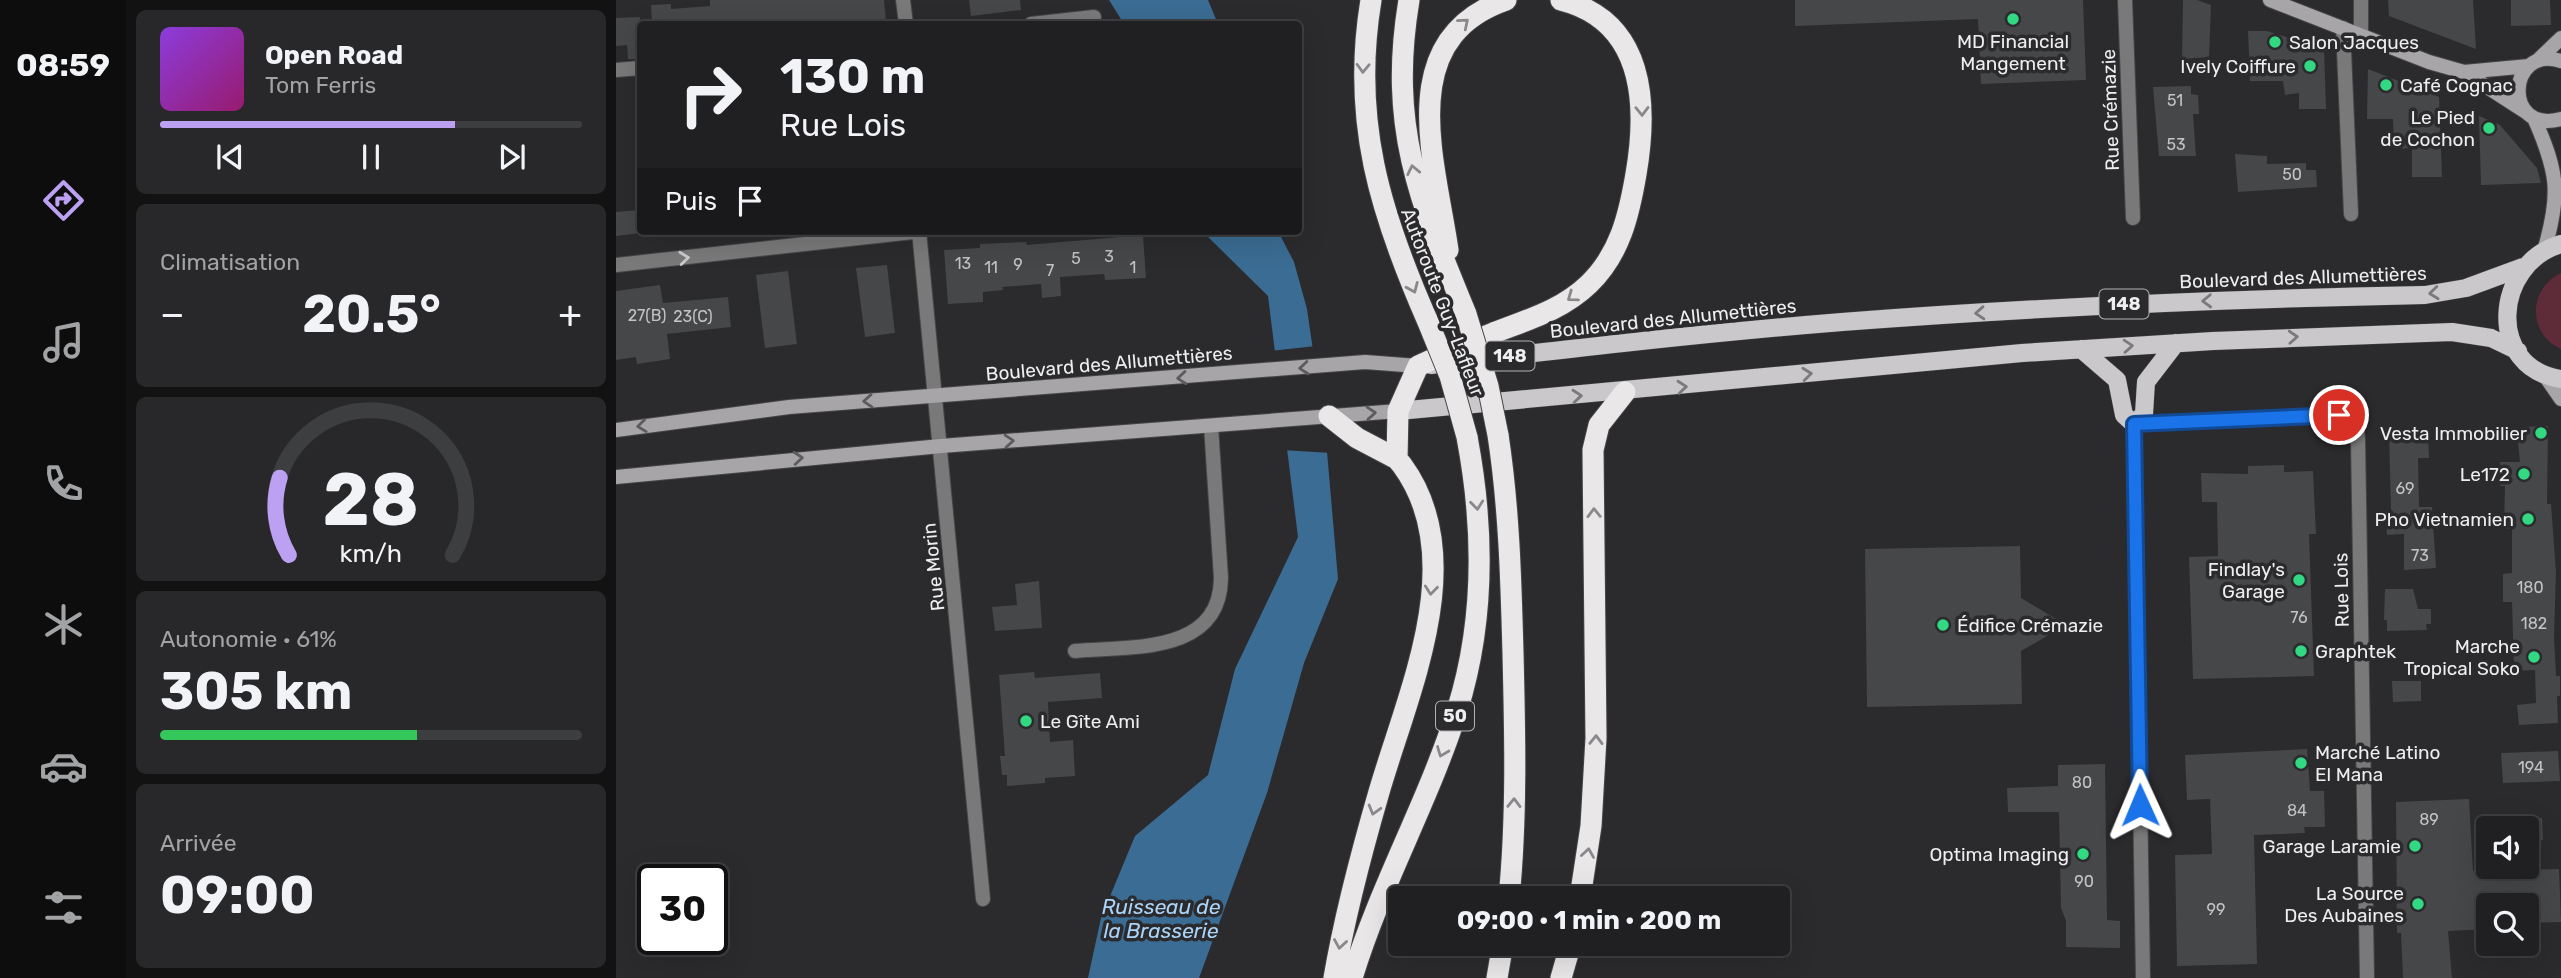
<!DOCTYPE html>
<html lang="fr">
<head>
<meta charset="utf-8">
<style>
  body { margin:0; font-family:Rubik,sans-serif; background:#28282a; color:#f1f3f6; height:100vh; display:flex; flex-direction:column; font-size:26px; white-space:nowrap }
  * { box-sizing:border-box; margin:0 }
  p { font-size:23px; color:#a2a3a5 }
  .icon { flex:none; width:38px; height:38px; fill:none; stroke:currentColor; stroke-width:2; stroke-linecap:round; stroke-linejoin:round }
  .map { position:relative; flex:1; overflow:hidden }
  .details { display:flex; flex-direction:column; gap:10px; padding:10px; background:#121213; width:490px }
  .details>* { flex:none }
  .banner { position:absolute; left:21px; top:21px; width:665px; height:214px; border-radius:7px; box-shadow:0 7px 28px #0002,0 0 0 2px #3d3e40; background:#202022; color:#f1f3f6; overflow:hidden }
  .controls { position:absolute; left:1860px; top:816px; display:grid; gap:14px }
  .controls a { display:grid; place-items:center; width:63px; height:63px; border-radius:7px; background:#202022; box-shadow:0 7px 28px #0002,0 0 0 2px #3d3e40; font-size:35px }
  .speed { position:absolute; left:21px; top:864px; display:flex; gap:14px; font-size:35px; font-weight:700; text-align:center }
  .speed>* { display:grid; place-content:center; width:91px; height:91px; border-radius:50%; background:#202022; box-shadow:0 7px 28px #0002,0 0 0 2px #3d3e40; line-height:1 }
  .speed .limit { border:4px solid #111; border-radius:10px; background:#fff; color:#111 }
  .pin { position:absolute; display:grid; place-items:center; width:60px; height:60px; color:#fff; margin:-30px; border:4px solid #fff; border-radius:50%; box-shadow:0 2px 7px #0007 }
  .me { position:absolute; width:77px; margin:-38px; rotate:359deg; stroke-linejoin:round; filter:drop-shadow(0 0 5px #0008) }
  .turn { display:flex; align-items:center; gap:24px; height:147px; padding:0 28px; font-size:32px }
  .turn .icon { width:91px; height:91px; stroke-width:2.5 }
  .turn b { display:block; font-size:49px; line-height:60px }
  .then { display:flex; align-items:center; height:66px; padding:0 28px; background:#0003; gap:14px; font-size:26px }
  .big { font-size:52px; font-weight:700; line-height:1.1 }
  .details .widget { flex:1; display:flex; flex-direction:column; justify-content:center; gap:10px; min-width:0; padding:0 24px; border-radius:10px; background:#28282a }
  .details .dial { align-items:center; gap:0 }
  .dial svg { height:182px; overflow:visible; fill:none; stroke:#3d3e40; stroke-width:7; stroke-linecap:round; text-anchor:middle }
  .dial text { fill:#f1f3f6; stroke:none }
  .song { display:flex; align-items:center; gap:21px }
  .cover { width:84px; height:84px; border-radius:10px; background:linear-gradient(135deg,hsl(270 70% 55%),hsl(320 70% 35%)) }
  .played { height:7px; border-radius:4px; background:linear-gradient(90deg,#bca0f2 70%,#3d3e40 70%) }
  .keys { display:flex; justify-content:space-around; direction:ltr }
  .heat { display:flex; justify-content:space-between; align-items:center; font-size:38px; direction:ltr }
  .charge { height:10px; border-radius:5px; background:linear-gradient(90deg,#34c759 61%,#3d3e40 0) }
  .trip { position:absolute; left:772px; top:886px; width:402px; height:70px; border-radius:7px; background:#202022; box-shadow:0 7px 28px #0002,0 0 0 2px #3d3e40; font-weight:700; line-height:70px; text-align:center }
  main { display:flex; flex:1; min-height:0 }
  .tab-bar { display:flex; flex-direction:column; width:126px; justify-content:space-around; align-items:center; background:#0d0d0e; color:#a2a3a5 }
  .tab-bar .icon { width:49px; height:49px }
  .tab-bar .on { color:#bca0f2 }
  .tab-bar b { font-size:32px; color:#f1f3f6 }
  .map>svg:first-child { display:block }
  .green { fill:#5e2b39 }
  .water { fill:#3b6c93 }
  .pier { fill:#2b2a2d }
  .building { fill:#464749 }
  .lines { fill:none; stroke-linecap:round; stroke-linejoin:round }
  .minor-casing { stroke:#464548; stroke-width:16 }
  .secondary-casing { stroke:#464548; stroke-width:16 }
  .primary-casing { stroke:#464548; stroke-width:19 }
  .motorway-casing { stroke:#464548; stroke-width:23 }
  .minor { stroke:#7a797a; stroke-width:14 }
  .secondary { stroke:#a7a5a7; stroke-width:14 }
  .primary { stroke:#cac8ca; stroke-width:18 }
  .motorway { stroke:#eae7e9; stroke-width:21 }
  .motorway-bridge-casing { stroke:#464548; stroke-width:23; stroke-linecap:butt }
  .motorway-bridge { stroke:#eae7e9; stroke-width:21 }
  .oneway { stroke:#8a888b }
  .oneway2 { stroke:#cbcacc }
  .oneway3 { stroke:#7a797c }
  .oneway4 { stroke:#5d5b5e }
  .route-casing { stroke:#114b97; stroke-width:18 }
  .route { stroke:#1a73e8; stroke-width:12 }
  .poi-dot { fill:#32d882; stroke:#2b2a2d; stroke-width:2.5 }
  .labels { text-anchor:middle; stroke-width:7; stroke-linejoin:round; paint-order:stroke }
  .number-label { font-size:16px; fill:#c4c4c6 }
  .shield { fill:#2b2a2d; stroke:#b4b2b5; stroke-width:2 }
  .shield-label { font-size:18px; font-weight:bold; fill:#eeedef }
  .poi-label { font-size:19px; fill:#eeedef; stroke:#2b2a2d; text-anchor:end }
  .street-label { font-size:19px; fill:#eeedef; stroke:#2b2a2d }
  .water-label { font-size:21px; font-style:italic; fill:#aad4f9; stroke:#2b2a2d }
</style>
</head>
<body>
<main>
<nav class="tab-bar">
<b>08:59</b>
<svg class="icon on" aria-label="directions" viewBox="0 0 24 24"><path d="M12 3l9 9-9 9-9-9zM9 14v-3h6M13 9l2 2-2 2"/></svg>
<svg class="icon" aria-label="music" viewBox="0 0 24 24"><path d="M9 18V5l10-2v13"/><circle cx="6" cy="18" r="3"/><circle cx="16" cy="16" r="3"/></svg>
<svg class="icon" aria-label="phone" viewBox="0 0 24 24"><path d="M5 4h4l2 5-3 2q2 4 5 5l2-3 5 2v4C11 20 4 13 5 4z"/></svg>
<svg class="icon" aria-label="climate" viewBox="0 0 24 24"><path d="M12 3v18M4 7l16 10M4 17L20 7"/></svg>
<svg class="icon" aria-label="car" viewBox="0 0 24 24"><path d="M5 17H2v-5l4-1 3-4h7l3 4 3 1v5h-3M9 17h6M6 11h13"/><circle cx="7" cy="17" r="2"/><circle cx="17" cy="17" r="2"/></svg>
<svg class="icon" aria-label="filters" viewBox="0 0 24 24"><path d="M4 7h16M4 17h16"/><circle cx="9" cy="7" r="2"/><circle cx="15" cy="17" r="2"/></svg>
</nav>
<section class="details">
<div class="widget">
<div class="song"><i class="cover"></i><div><b>Open Road</b><p>Tom Ferris</p></div></div>
<div class="played"></div>
<div class="keys"><svg class="icon" aria-label="previous" viewBox="0 0 24 24"><path d="M18 5L8 12l10 7zM5 5v14"/></svg><svg class="icon" aria-label="pause" viewBox="0 0 24 24"><path d="M8 5v14M16 5v14"/></svg><svg class="icon" aria-label="next" viewBox="0 0 24 24"><path d="M6 5l10 7-10 7zM19 5v14"/></svg></div>
</div>
<div class="widget"><p>Climatisation</p>
<div class="heat"><a>−</a><b class="big">20.5°</b><a>+</a></div>
</div>
<div class="widget dial"><svg viewBox="0 0 100 80">
<path d="M14 69A42 42 0 1 1 86 69"/>
<path d="M14 69A42 42 0 0 1 10 35" stroke="#bca0f2"/>
<text x="50" y="56" font-size="32" font-weight="700">28</text>
<text x="50" y="72" font-size="11">km/h</text>
</svg></div>
<div class="widget"><p>Autonomie · 61%</p><b class="big">305 km</b><div class="charge"></div></div>
<div class="widget"><p>Arrivée</p><b class="big">09:00</b></div>
</section>
<div class="map">
<svg width="1945" height="978" viewBox="0 0 1945 978">
  <rect width="100%" height="100%" fill="#2b2a2d"/>
  <path class="green" d="M1945 273V349C1911 334 1912 288 1945 273Z"/>
  <path class="water" d="M493 0H592L602 24H508Z
    M586 231H662L678 262 691 309 710 440 722 579 688 663 651 793 583 978H472L485 918 519 836 592 775 619 669 682 537 652 296Z"/>
  <path class="pier" d="M700 346 715 453 666 450 654 351Z"/>
  <path class="building" d="M94 0H268L270 22 36 24 35 5 55 4V9L94 6Z
    M353 0H404L405 10 355 16Z
    M1179 0H1467L1470 80 1365 84 1362 19 1179 26Z
    M1567 0H1581L1595 5 1593 57 1566 59Z
    M1772 0H1857L1860 49 1773 16Z
    M1895 0H1934L1935 25 1895 26Z
    M24 17V59H12L11 45 0 46V18Z
    M1632 31H1651L1708 49 1710 109H1683V93L1669 95 1667 81H1634Z
    M1752 69 1823 97 1826 177H1796V148L1778 149 1777 119H1751Z
    M1575 86V94L1582 95 1583 114H1577L1580 156H1543L1537 87Z
    M1863 116 1884 125 1921 168 1925 183 1865 185Z
    M1619 154 1651 156V164L1690 163V170H1700L1701 187 1622 192Z
    M24 210V233L0 236V212Z
    M527 235 530 278 489 280 488 274 444 277 445 296 426 298 425 284 386 287 387 290 367 292V302L332 304 328 250 364 248V244L410 242 411 245Z
    M271 265 279 333 249 337 240 268Z
    M172 271 181 344 149 348 140 275Z
    M44 285 47 303 112 297 115 327 51 334 54 359 21 364 20 357 0 360V291Z
    M1932 426 1931 504H1935L1940 572 1938 636 1940 676H1944V696H1941L1942 723 1903 725 1901 705 1920 703 1919 670 1898 671 1896 602H1887V574L1896 573V529H1888L1889 486H1884V462H1904L1902 442H1905V427Z
    M1812 432 1813 458H1802L1803 507H1816L1820 568 1788 570V534L1771 535 1769 510H1775L1773 433Z
    M1668 465V472L1697 471 1700 534H1693L1698 676 1577 679 1573 557 1602 556 1601 502H1586L1585 473 1632 474V466Z
    M1404 546 1405 598 1442 620 1443 629 1405 651 1406 704 1251 707 1249 549Z
    M423 581 426 628 379 631 376 607 401 605 399 584Z
    M1769 589H1797L1802 609H1815V624H1810L1811 630 1771 631V620H1768Z
    M418 672 419 678 484 673 486 698 432 702 434 742 457 740 459 776 429 778V783L391 786V775H386L384 756H389L383 675Z
    M1776 681H1805V701L1777 702Z
    M1691 749 1694 791H1708L1709 827H1688L1689 833 1638 835 1641 964 1561 966 1559 855 1596 854 1594 799 1571 800 1569 755Z
    M1942 751 1944 781 1887 783 1885 753Z
    M1489 764 1491 920 1504 921V948L1450 947V921L1445 908 1443 812H1392L1391 788 1442 786V765Z
    M1853 799 1857 871 1943 869 1945 922 1911 923V905H1872V929L1832 931 1836 978H1787L1785 933H1781L1780 802Z
    M1926 818 1927 840 1911 841V819Z"/>
  <g class="lines">
    <defs>
      <path id="minor" d="M287 0 290 24
        M1509 0 1517 218
        M1745 0V35
        M415 24 478 17
        M1727 28 1735 214
        M0 70 24 68
        M303 231 367 899
        M0 265 306 231
        M459 651C515 646 604 655 605 578L595 426
        M1527 978 1518 424 1723 415 1741 428 1742 440 1751 978"/>
      <path id="secondary" d="M1654 0 1813 62 1848 72 1910 112
        M1921 61 1945 38
        M1945 61C1891 44 1886 135 1945 119
        M1848 72 1913 66
        M1918 118C1942 172 1945 194 1928 251
        M1927 373 1945 399
        M0 430 173 407 749 362 802 366
        M0 477 325 446 782 411"/>
      <path id="primary" d="M1945 244C1877 264 1870 368 1945 379
        M1465 349 1501 380 1508 415 1518 424 1528 414 1530 382 1560 343
        M815 365C952 349 1089 333 1226 322 1420 307 1614 299 1809 295L1850 288 1907 267
        M782 411 1406 353 1597 341 1836 332 1875 338 1902 351"/>
      <path id="motorway" d="M755 0C735 120 764 213 812 322
        M793 0C772 126 803 200 850 314
        M832 250C819 160 777 39 890 0
        M713 416 741 438 781 459 786 465C855 559 792 692 763 792 745 854 729 914 718 978
        M882 435C893 507 895 579 897 653 899 734 901 817 893 898
        M781 459 782 411 802 366C826 355 850 344 875 334 910 320 945 311 973 284 1004 254 1013 215 1020 174 1032 104 1029 21 945 0
        M964 898 975 826 980 738 977 450 983 425 1009 392
        M736 978C764 886 812 802 841 711 869 622 868 527 851 437
        M881 978 887 943
        M945 978 955 943"/>
    </defs>
    <use href="#minor" class="minor-casing"/>
    <use href="#secondary" class="secondary-casing"/>
    <use href="#primary" class="primary-casing"/>
    <use href="#motorway" class="motorway-casing"/>
    <use href="#minor" class="minor"/>
    <use href="#secondary" class="secondary"/>
    <use href="#primary" class="primary"/>
    <use href="#motorway" class="motorway"/>
    <defs>
      <path id="motorway-bridge" d="M850 314 872 386 882 435
        M812 322 834 376 851 437"/>
    </defs>
    <use href="#motorway-bridge" class="motorway-bridge-casing"/>
    <use href="#motorway-bridge" class="motorway-bridge"/>
  </g>
  <defs><path id="oneway-chevron" d="M-2-3.5L2.5 0L-2 3.5" fill="none" stroke-width="1.6" stroke-linecap="round" stroke-linejoin="round" transform="scale(1.75)"/></defs>
  <g class="oneway">
    <use href="#oneway-chevron" transform="translate(848 23) rotate(-40)"/>
    <use href="#oneway-chevron" transform="translate(747 68) rotate(92)"/>
    <use href="#oneway-chevron" transform="translate(1026 111) rotate(89)"/>
    <use href="#oneway-chevron" transform="translate(797 170) rotate(-102)"/>
    <use href="#oneway-chevron" transform="translate(797 288) rotate(67)"/>
    <use href="#oneway-chevron" transform="translate(956 297) rotate(144)"/>
    <use href="#oneway-chevron" transform="translate(861 505) rotate(84)"/>
    <use href="#oneway-chevron" transform="translate(978 513) rotate(-91)"/>
    <use href="#oneway-chevron" transform="translate(815 590) rotate(96)"/>
    <use href="#oneway-chevron" transform="translate(980 740) rotate(-89)"/>
    <use href="#oneway-chevron" transform="translate(826 752) rotate(111)"/>
    <use href="#oneway-chevron" transform="translate(898 803) rotate(-89)"/>
    <use href="#oneway-chevron" transform="translate(758 810) rotate(106)"/>
    <use href="#oneway-chevron" transform="translate(972 853) rotate(-81)"/>
    <use href="#oneway-chevron" transform="translate(724 944) rotate(99)"/>
  </g>
  <use class="oneway2" href="#oneway-chevron" transform="translate(68 258) rotate(-6)"/>
  <g class="oneway3">
    <use href="#oneway-chevron" transform="translate(1818 293) rotate(174)"/>
    <use href="#oneway-chevron" transform="translate(1591 301) rotate(178)"/>
    <use href="#oneway-chevron" transform="translate(1364 313) rotate(176)"/>
    <use href="#oneway-chevron" transform="translate(1677 337) rotate(-3)"/>
    <use href="#oneway-chevron" transform="translate(1512 346) rotate(-4)"/>
    <use href="#oneway-chevron" transform="translate(1191 374) rotate(-6)"/>
    <use href="#oneway-chevron" transform="translate(1066 387) rotate(-5)"/>
    <use href="#oneway-chevron" transform="translate(961 396) rotate(-5)"/>
  </g>
  <g class="oneway4">
    <use href="#oneway-chevron" transform="translate(688 368) rotate(175)"/>
    <use href="#oneway-chevron" transform="translate(566 378) rotate(175)"/>
    <use href="#oneway-chevron" transform="translate(252 401) rotate(176)"/>
    <use href="#oneway-chevron" transform="translate(755 413) rotate(-4)"/>
    <use href="#oneway-chevron" transform="translate(26 426) rotate(173)"/>
    <use href="#oneway-chevron" transform="translate(393 441) rotate(-4)"/>
    <use href="#oneway-chevron" transform="translate(182 458) rotate(-5)"/>
  </g>
  <g class="lines">
    <defs>
      <path id="route" d="M1524 805 1518 424 1723 415"/>
    </defs>
    <use href="#route" class="route-casing"/>
    <use href="#route" class="route"/>
  </g>
  <g class="poi-dot">
    <circle cx="1397" cy="19" r="7"/>
    <circle cx="1659" cy="42" r="7"/>
    <circle cx="1694" cy="66" r="7"/>
    <circle cx="1770" cy="85" r="7"/>
    <circle cx="1873" cy="128" r="7"/>
    <circle cx="1925" cy="433" r="7"/>
    <circle cx="1908" cy="474" r="7"/>
    <circle cx="1912" cy="519" r="7"/>
    <circle cx="1683" cy="580" r="7"/>
    <circle cx="1327" cy="625" r="7"/>
    <circle cx="1685" cy="651" r="7"/>
    <circle cx="1918" cy="657" r="7"/>
    <circle cx="410" cy="721" r="7"/>
    <circle cx="1685" cy="763" r="7"/>
    <circle cx="1799" cy="846" r="7"/>
    <circle cx="1467" cy="854" r="7"/>
    <circle cx="1802" cy="904" r="7"/>
  </g>
  <g class="labels">
    <g class="number-label">
      <text x="1559" y="106">51</text>
      <text x="1560" y="150">53</text>
      <text x="1676" y="180">50</text>
      <text x="493" y="262">3</text>
      <text x="460" y="264">5</text>
      <text x="347" y="269">13</text>
      <text x="402" y="270">9</text>
      <text x="375" y="273">11</text>
      <text x="517" y="273">1</text>
      <text x="434" y="276">7</text>
      <text x="31" y="321">27(B)</text>
      <text x="77" y="322">23(C)</text>
      <text x="1789" y="494">69</text>
      <text x="1804" y="561">73</text>
      <text x="1914" y="593">180</text>
      <text x="1683" y="623">76</text>
      <text x="1918" y="629">182</text>
      <text x="1915" y="773">194</text>
      <text x="1466" y="788">80</text>
      <text x="1681" y="816">84</text>
      <text x="1813" y="825">89</text>
      <text x="1468" y="887">90</text>
      <text x="1600" y="915">99</text>
    </g>
    <g class="shield">
      <rect x="1483.5" y="289.5" width="49" height="29" rx="5"/>
      <rect x="869.5" y="341.5" width="49" height="29" rx="5"/>
      <rect x="820" y="701.5" width="38" height="29" rx="5"/>
    </g>
    <g class="shield-label">
      <text x="1508" y="310">148</text>
      <text x="894" y="362">148</text>
      <text x="839" y="722">50</text>
    </g>
    <g class="poi-label">
      <text x="1397" y="48" text-anchor="middle">MD Financial<tspan x="1397" dy="22">Mangement</tspan></text>
      <text x="1673" y="49" text-anchor="start">Salon Jacques</text>
      <text x="1680" y="73">Ively Coiffure</text>
      <text x="1784" y="92" text-anchor="start">Café Cognac</text>
      <text x="1859" y="124">Le Pied<tspan x="1859" dy="22">de Cochon</tspan></text>
      <text x="1911" y="440">Vesta Immobilier</text>
      <text x="1894" y="481">Le172</text>
      <text x="1898" y="526">Pho Vietnamien</text>
      <text x="1669" y="576">Findlay's<tspan x="1669" dy="22">Garage</tspan></text>
      <text x="1341" y="632" text-anchor="start">Édifice Crémazie</text>
      <text x="1904" y="653">Marche<tspan x="1904" dy="22">Tropical Soko</tspan></text>
      <text x="1699" y="658" text-anchor="start">Graphtek</text>
      <text x="424" y="728" text-anchor="start">Le Gîte Ami</text>
      <text x="1699" y="759" text-anchor="start">Marché Latino<tspan x="1699" dy="22">El Mana</tspan></text>
      <text x="1785" y="853">Garage Laramie</text>
      <text x="1453" y="861">Optima Imaging</text>
      <text x="1788" y="900">La Source<tspan x="1788" dy="22">Des Aubaines</tspan></text>
    </g>
    <g class="street-label">
      <text transform="translate(1494 110) rotate(-92)" y="7">Rue Crémazie</text>
      <text transform="translate(1687 277) rotate(-2)" y="7">Boulevard des Allumettières</text>
      <text transform="translate(827 302) rotate(69)" y="7">Autoroute Guy-Lafleur</text>
      <text transform="translate(1057 318) rotate(-6)" y="7">Boulevard des Allumettières</text>
      <text transform="translate(493 363) rotate(-5)" y="7">Boulevard des Allumettières</text>
      <text transform="translate(317 567) rotate(-96)" y="7">Rue Morin</text>
      <text transform="translate(1725 590) rotate(-91)" y="7">Rue Lois</text>
    </g>
    <g class="water-label">
      <text x="545" y="914">Ruisseau de<tspan x="545" dy="24">la Brasserie</tspan></text>
    </g>
  </g>
</svg>
<div class="controls">
<a><svg class="icon" aria-label="sound" viewBox="0 0 24 24"><path d="M4 9h4l5-4v14l-5-4H4zM17 9q2 3 0 6"/></svg></a>
<a><svg class="icon" aria-label="search" viewBox="0 0 24 24"><circle cx="10" cy="10" r="6"/><path d="M15 15l6 6"/></svg></a>
</div>
<div class="speed"><div class="limit">30</div></div>
<div class="pin" style="left:1723px;top:415px;background:#d93025"><svg class="icon" aria-label="arrive" viewBox="0 0 24 24"><path d="M6 21V4h12l-3 4 3 4H6"/></svg></div>
<svg class="me" style="left:1524px;top:805px" viewBox="-20 -20 40 40"><path d="M0-17L14 15 0 8-14 15z" fill="#1a73e8" stroke="#fff" stroke-width="4"/></svg>
<div class="trip">09:00 · 1 min · 200 m</div>
<div class="banner">
<div class="turn"><svg class="icon" aria-label="right" viewBox="0 0 24 24"><path d="M7 20v-9h11M14 6l5 5-5 5"/></svg><div><b>130 m</b>Rue Lois</div></div>
<div class="then">Puis<svg class="icon" aria-label="arrive" viewBox="0 0 24 24"><path d="M6 21V4h12l-3 4 3 4H6"/></svg></div>
</div>
</div>
</main>
</body>
</html>
